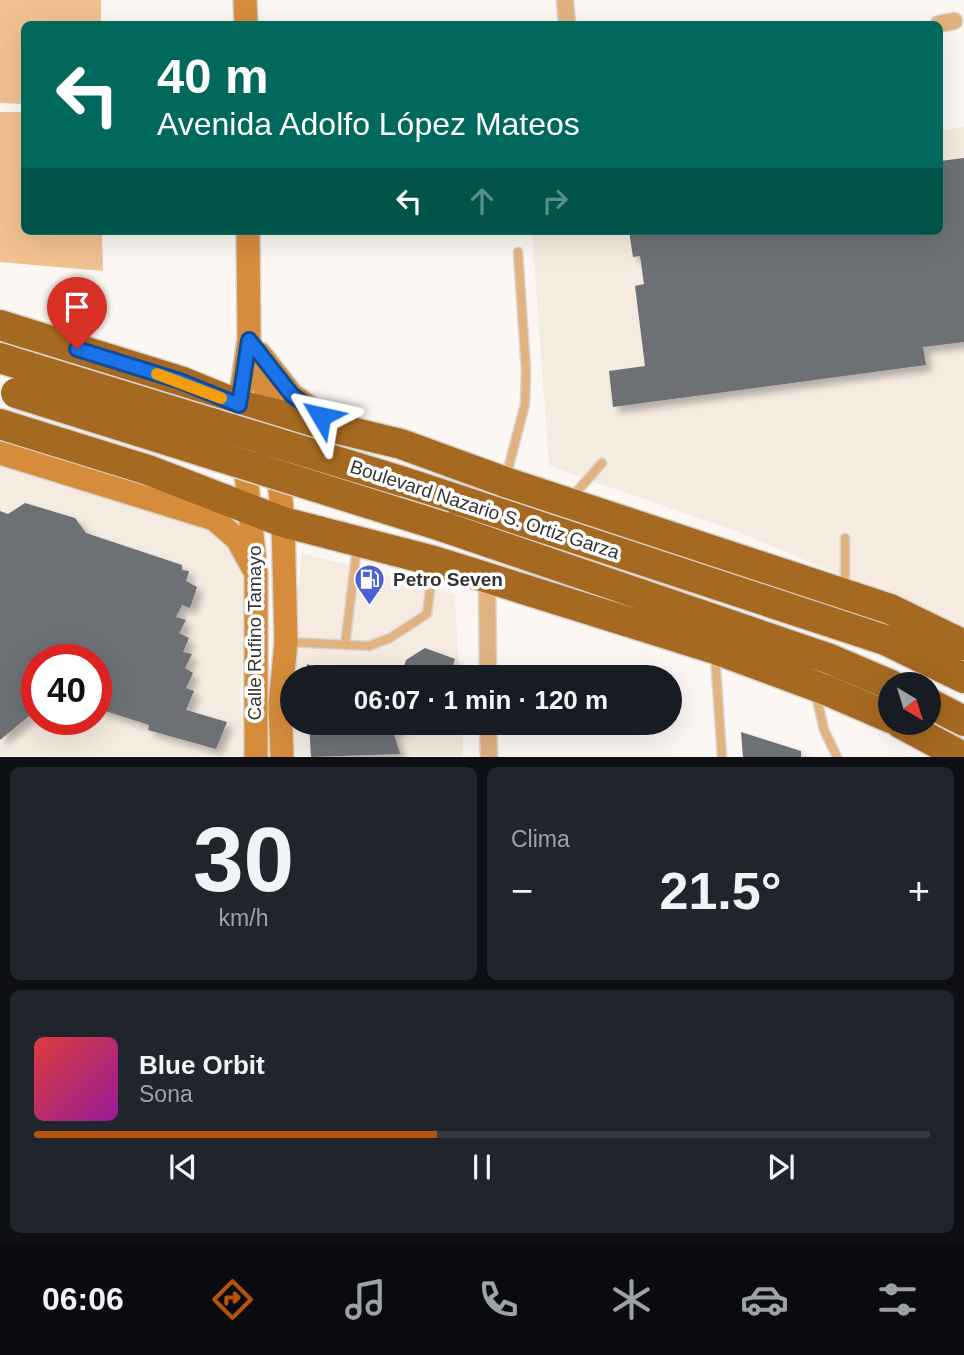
<!DOCTYPE html>
<html lang="es">
<head>
<meta charset="utf-8">
<style>
  body { margin:0; font-family:Arial,sans-serif; background:#20242c; color:#f1f3f6; height:100vh; display:flex; flex-direction:column; font-size:26px; white-space:nowrap }
  * { box-sizing:border-box; margin:0 }
  p { font-size:23px; color:#9ea1a6 }
  .icon { flex:none; width:38px; height:38px; fill:none; stroke:currentColor; stroke-width:2; stroke-linecap:round; stroke-linejoin:round }
  .map { position:relative; height:757px; overflow:hidden }
  .drawer { display:flex; flex-direction:column; gap:10px; padding:10px; background:#0d0f14; flex:1 }
  .drawer>* { flex:none }
  .hud { position:absolute; left:21px; top:21px; width:922px; height:214px; border-radius:10px; box-shadow:0 7px 28px #0002; background:#00695c; color:#fff; overflow:hidden }
  .needle { width:46px; rotate:142deg }
  .fabs { position:absolute; left:878px; top:672px; display:grid; gap:14px }
  .fabs a { display:grid; place-items:center; width:63px; height:63px; border-radius:50%; background:#171b24; box-shadow:0 7px 28px #0002; font-size:35px }
  .speed { position:absolute; left:21px; top:644px; display:flex; gap:14px; font-size:35px; font-weight:700; text-align:center }
  .speed>* { display:grid; place-content:center; width:91px; height:91px; border-radius:50%; background:#171b24; box-shadow:0 7px 28px #0002; line-height:1 }
  .speed .limit { border:10px solid #d22; background:#fff; color:#111 }
  .pin { position:absolute; display:grid; place-items:center; width:60px; height:60px; color:#fff; margin:-72px -30px; border-radius:50% 50% 50% 0; rotate:-45deg; box-shadow:0 0 7px #0007 }
  .pin .icon { rotate:45deg }
  .me { position:absolute; width:77px; margin:-38px; rotate:306deg; stroke-linejoin:round; filter:drop-shadow(0 0 5px #0008) }
  .turn { display:flex; align-items:center; gap:24px; height:147px; padding:0 21px; font-size:32px }
  .turn .icon { width:91px; height:91px; stroke-width:2.5 }
  .turn b { display:block; font-size:49px; line-height:60px }
  .lanes { display:flex; align-items:center; height:66px; padding:0 21px; background:#0003; justify-content:center; gap:35px; direction:ltr }
  .lanes .off { opacity:.35 }
  .big { font-size:52px; font-weight:700; line-height:1.1 }
  .drawer .tile { flex:1; display:flex; flex-direction:column; justify-content:center; gap:10px; min-width:0; padding:0 24px; border-radius:10px; background:#20242c }
  .drawer .dial { align-items:center; gap:0 }
  .dial b { font-size:91px; line-height:1 }
  .song { display:flex; align-items:center; gap:21px }
  .cover { width:84px; height:84px; border-radius:10px; background:linear-gradient(135deg,hsl(0 70% 55%),hsl(300 70% 35%)) }
  .played { height:7px; border-radius:4px; background:linear-gradient(90deg,#b45309 45%,#363941 45%) }
  .keys { display:flex; justify-content:space-around; direction:ltr }
  .heat { display:flex; justify-content:space-between; align-items:center; font-size:38px; direction:ltr }
  .drawer .tiles { flex:1; display:grid; gap:10px; grid-template-columns:1fr 1fr }
  .tile:last-child { grid-column:span 2 }
  .trip { position:absolute; left:280px; top:665px; width:402px; height:70px; border-radius:35px; background:#171b24; box-shadow:0 7px 28px #0002; font-weight:700; line-height:70px; text-align:center }
  .menu { display:flex; height:112px; justify-content:space-around; align-items:center; background:#090b0e; color:#9ea1a6 }
  .menu .icon { width:49px; height:49px }
  .menu .current { color:#b45309 }
  .menu b { font-size:32px; color:#f1f3f6 }
  .map>svg:first-child { display:block }
  .built { fill:#f6ebe0; fill-rule:evenodd }
  .green { fill:#f2c192 }
  .building { fill:#6d6f75; filter:url(#shadow) }
  .lines { fill:none; stroke-linecap:round; stroke-linejoin:round }
  .lane-casing { stroke:#d8d4cf; stroke-width:11 }
  .street-casing { stroke:#d8d4cf; stroke-width:19 }
  .secondary-casing { stroke:#d8d4cf; stroke-width:26 }
  .highway-casing { stroke:#d8d4cf; stroke-width:33 }
  .lane { stroke:#e3b281; stroke-width:8 }
  .street { stroke:#e3b281; stroke-width:16 }
  .secondary { stroke:#d58d3c; stroke-width:23 }
  .highway { stroke:#a66921; stroke-width:30 }
  .highway-bridge-casing { stroke:#d8d4cf; stroke-width:33; stroke-linecap:butt }
  .highway-bridge { stroke:#a66921; stroke-width:30 }
  .route-casing { stroke:#114b97; stroke-width:18 }
  .route { stroke:#1a73e8; stroke-width:12 }
  .slow { stroke:#f59e0b; stroke-width:12 }
  .labels { text-anchor:middle; stroke-width:7; stroke-linejoin:round; paint-order:stroke }
  .street-label { font-size:19px; fill:#363432; stroke:#fff }
  .poi-label { font-size:19px; font-weight:bold; fill:#363432; stroke:#fff; text-anchor:start }
</style>
</head>
<body>
<div class="map">
<svg width="964" height="757" viewBox="0 0 964 757">
  <defs>
    <filter id="shadow"><feDropShadow dx="6" dy="6" stdDeviation="3.5" flood-color="#0004"/></filter>
  </defs>
  <rect width="100%" height="100%" fill="#fcf7f2"/>
  <path class="built" d="M964 127V627L736 531 549 466 532 231H940V131Z
    M0 458 210 523 232 544 249 582 240 699 248 756H0ZM37 660H96V719H37Z
    M302 553 455 594 459 677H292V723H462L463 756H286L290 660Z"/>
  <path class="green" d="M0 0H101V24H24V104L0 103Z
    M0 112H24V231H102L103 271 0 262Z"/>
  <path class="building" d="M964 158V342L923 347 926 365 613 407 609 371 645 366 635 286 644 284 640 256 633 257 629 231H940V161Z
    M25 503 75 518 86 533 182 565V570L189 571 186 581 197 587 190 608 182 605 176 617 186 620 179 633 189 638 183 652 192 654 185 668 193 673 186 688 194 691 186 710 227 722 216 749 148 730 149 725 96 708V660H37V689L29 716 0 740V511L8 514Z
    M425 648 455 659 449 677H401L406 660Z
    M307 664 345 677H307Z
    M309 723H402V727L393 731 400 754 311 757Z
    M741 732 801 751V757H743Z"/>
  <g class="lines">
    <defs>
      <path id="lane" d="M506 477 525 404 526 370 518 252
        M572 497 602 463
        M845 538V588
        M289 642 369 646 390 638 427 614 433 568
        M345 645 357 547
        M715 655 722 757
        M816 695 824 730 837 757"/>
      <path id="street" d="M565 0 567 24
        M939 24 954 21
        M487 579 488 677
        M488 723 489 757"/>
      <path id="secondary" d="M245 0 246 24
        M248 231 249 340 239 405 256 574V757
        M251 346 273 414 283 522 286 642 280 705 282 757
        M260 354 292 395 332 424
        M0 453 214 519 237 539 253 568"/>
      <path id="highway" d="M0 325 180 381 239 405 401 444 505 482 890 609 964 645
        M0 358 29 367
        M0 424 148 470 283 522 434 561 715 649 826 690 891 718
        M401 481 885 640 964 678
        M444 527 830 659 891 685
        M929 703 964 721
        M900 723 963 757"/>
    </defs>
    <use href="#lane" class="lane-casing"/>
    <use href="#street" class="street-casing"/>
    <use href="#secondary" class="secondary-casing"/>
    <use href="#highway" class="highway-casing"/>
    <use href="#lane" class="lane"/>
    <use href="#street" class="street"/>
    <use href="#secondary" class="secondary"/>
    <use href="#highway" class="highway"/>
    <defs>
      <path id="highway-bridge" d="M29 367 401 481
        M16 393 444 527"/>
    </defs>
    <use href="#highway-bridge" class="highway-bridge-casing"/>
    <use href="#highway-bridge" class="highway-bridge"/>
  </g>
  <g class="lines">
    <defs>
      <path id="route" d="M77 349 180 381 239 405 249 340 292 395 321 416"/>
    </defs>
    <use href="#route" class="route-casing"/>
    <use href="#route" class="route"/>
    <path class="slow" d="M157 374 221 398"/>
  </g>
  <defs>
    <symbol id="fuel-pin" viewBox="-11 -11 22 30"><path d="M0 17L-7.5 6A9.5 9.5 0 1 1 7.5 6Z" fill="#4c61d6" stroke="#fff"/><path d="M-5.5-6h7V0h2V4h1.3V-2.5L3-4.5l.8-.8L6-3V5H2.5V1h-1V6h-7ZM-4.2-4.7v3.2H.2V-4.7Z" fill="#fff"/></symbol>
  </defs>
  <g fill-rule="evenodd">
    <use href="#fuel-pin" x="352" y="562" width="35" height="47"/>
  </g>
  <g class="labels">
    <g class="street-label">
      <text transform="translate(485 509) rotate(18)" y="7">Boulevard Nazario S. Ortiz Garza</text>
      <text transform="translate(254 633) rotate(-90)" y="7">Calle Rufino Tamayo</text>
    </g>
    <g class="poi-label">
      <text x="393" y="586">Petro Seven</text>
    </g>
  </g>
</svg>
<div class="fabs">
<a><svg class="needle" viewBox="-14 -14 28 28"><path d="M0-13l5 13h-10z" fill="#e53935"/><path d="M0 13l5-13h-10z" fill="#9ea1a6"/></svg></a>
</div>
<div class="speed"><div class="limit">40</div></div>
<div class="pin" style="left:77px;top:349px;background:#d93025"><svg class="icon" aria-label="arrive" viewBox="0 0 24 24"><path d="M6 21V4h12l-3 4 3 4H6"/></svg></div>
<svg class="me" style="left:321px;top:416px" viewBox="-20 -20 40 40"><path d="M0-17L14 15 0 8-14 15z" fill="#1a73e8" stroke="#fff" stroke-width="4"/></svg>
<div class="trip">06:07 · 1 min · 120 m</div>
<div class="hud">
<div class="turn"><svg class="icon" aria-label="left" viewBox="0 0 24 24"><path d="M17 20v-9H6M10 6l-5 5 5 5"/></svg><div><b>40 m</b>Avenida Adolfo López Mateos</div></div>
<div class="lanes"><svg class="icon" aria-label="left" viewBox="0 0 24 24"><path d="M17 20v-9H6M10 6l-5 5 5 5"/></svg><svg class="icon off" aria-label="ahead" viewBox="0 0 24 24"><path d="M12 20V5M6 11l6-6 6 6"/></svg><svg class="icon off" aria-label="right" viewBox="0 0 24 24"><path d="M7 20v-9h11M14 6l5 5-5 5"/></svg></div>
</div>
</div>
<section class="drawer">
<div class="tiles">
<div class="tile dial"><b>30</b><p>km/h</p></div>
<div class="tile"><p>Clima</p>
<div class="heat"><a>−</a><b class="big">21.5°</b><a>+</a></div>
</div>
<div class="tile">
<div class="song"><i class="cover"></i><div><b>Blue Orbit</b><p>Sona</p></div></div>
<div class="played"></div>
<div class="keys"><svg class="icon" aria-label="previous" viewBox="0 0 24 24"><path d="M18 5L8 12l10 7zM5 5v14"/></svg><svg class="icon" aria-label="pause" viewBox="0 0 24 24"><path d="M8 5v14M16 5v14"/></svg><svg class="icon" aria-label="next" viewBox="0 0 24 24"><path d="M6 5l10 7-10 7zM19 5v14"/></svg></div>
</div>
</div>
</section>
<nav class="menu">
<b>06:06</b>
<svg class="icon current" aria-label="directions" viewBox="0 0 24 24"><path d="M12 3l9 9-9 9-9-9zM9 14v-3h6M13 9l2 2-2 2"/></svg>
<svg class="icon" aria-label="music" viewBox="0 0 24 24"><path d="M9 18V5l10-2v13"/><circle cx="6" cy="18" r="3"/><circle cx="16" cy="16" r="3"/></svg>
<svg class="icon" aria-label="phone" viewBox="0 0 24 24"><path d="M5 4h4l2 5-3 2q2 4 5 5l2-3 5 2v4C11 20 4 13 5 4z"/></svg>
<svg class="icon" aria-label="climate" viewBox="0 0 24 24"><path d="M12 3v18M4 7l16 10M4 17L20 7"/></svg>
<svg class="icon" aria-label="car" viewBox="0 0 24 24"><path d="M5 17H2v-5l4-1 3-4h7l3 4 3 1v5h-3M9 17h6M6 11h13"/><circle cx="7" cy="17" r="2"/><circle cx="17" cy="17" r="2"/></svg>
<svg class="icon" aria-label="filters" viewBox="0 0 24 24"><path d="M4 7h16M4 17h16"/><circle cx="9" cy="7" r="2"/><circle cx="15" cy="17" r="2"/></svg>
</nav>
</body>
</html>
